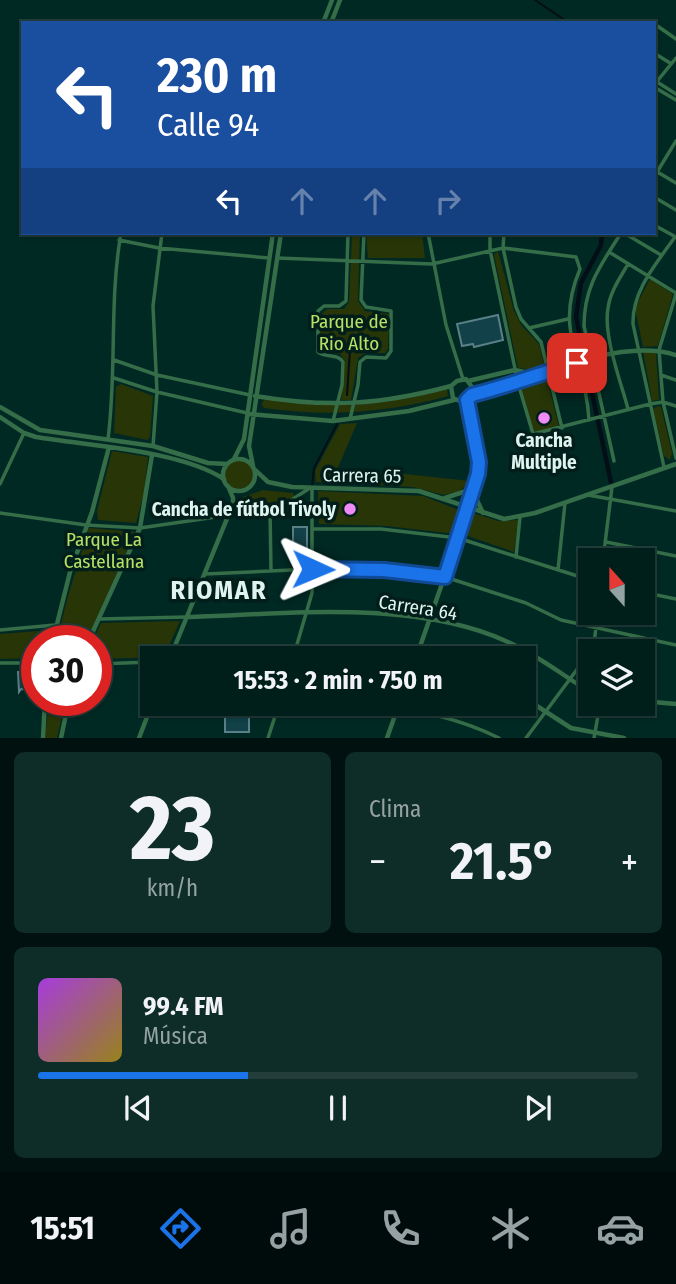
<!DOCTYPE html>
<html lang="es">
<head>
<meta charset="utf-8">
<style>
  body { margin:0; font-family:"Fira Sans Condensed",sans-serif; background:#0e2c28; color:#f1f3f6; height:100vh; display:flex; flex-direction:column; font-size:26px; white-space:nowrap }
  * { box-sizing:border-box; margin:0 }
  p { font-size:23px; color:#95a2a3 }
  .icon { flex:none; width:38px; height:38px; fill:none; stroke:currentColor; stroke-width:2; stroke-linecap:round; stroke-linejoin:round }
  .map { position:relative; height:738px; overflow:hidden }
  .side { display:flex; flex-direction:column; gap:14px; padding:14px; background:#00110f; flex:1 }
  .side>* { flex:none }
  .top-card { position:absolute; left:21px; top:21px; width:635px; height:214px; border-radius:0px; box-shadow:0 2px 5px #0004,0 0 0 2px #223d3a; background:#1a4fa0; color:#fff; overflow:hidden }
  .needle { width:46px; rotate:339deg }
  .fabs { position:absolute; left:578px; top:548px; display:grid; gap:14px }
  .fabs a { display:grid; place-items:center; width:77px; height:77px; border-radius:0px; background:#001f1b; box-shadow:0 2px 5px #0004,0 0 0 2px #223d3a; font-size:35px }
  .speed { position:absolute; left:21px; top:625px; display:flex; gap:14px; font-size:35px; font-weight:700; text-align:center }
  .speed>* { display:grid; place-content:center; width:91px; height:91px; border-radius:50%; background:#001f1b; box-shadow:0 2px 5px #0004,0 0 0 2px #223d3a; line-height:1 }
  .speed .limit { border:10px solid #d22; background:#fff; color:#111 }
  .pin { position:absolute; display:grid; place-items:center; width:60px; height:60px; color:#fff; margin:-30px; border-radius:14px; box-shadow:0 4px 10px #0006 }
  .me { position:absolute; width:77px; margin:-38px; rotate:91deg; stroke-linejoin:round; filter:drop-shadow(0 0 5px #0008) }
  .turn { display:flex; align-items:center; gap:24px; height:147px; padding:0 21px; font-size:32px }
  .turn .icon { width:91px; height:91px; stroke-width:2.5 }
  .turn b { display:block; font-size:49px; line-height:60px }
  .lanes { display:flex; align-items:center; height:66px; padding:0 21px; background:#0003; justify-content:center; gap:35px; direction:ltr }
  .lanes .off { opacity:.35 }
  .big { font-size:52px; font-weight:700; line-height:1.1 }
  .side .widget { flex:1; display:flex; flex-direction:column; justify-content:center; gap:10px; min-width:0; padding:0 24px; border-radius:10px; background:#0e2c28 }
  .side .dial { align-items:center; gap:0 }
  .dial b { font-size:91px; line-height:1 }
  .song { display:flex; align-items:center; gap:21px }
  .cover { width:84px; height:84px; border-radius:10px; background:linear-gradient(135deg,hsl(280 70% 55%),hsl(50 70% 35%)) }
  .played { height:7px; border-radius:4px; background:linear-gradient(90deg,#1a73e8 35%,#223d3a 35%) }
  .keys { display:flex; justify-content:space-around; direction:ltr }
  .heat { display:flex; justify-content:space-between; align-items:center; font-size:38px; direction:ltr }
  .side .tiles { flex:1; display:grid; gap:14px; grid-template-columns:1fr 1fr }
  .widget:last-child { grid-column:span 2 }
  .trip { position:absolute; left:140px; top:646px; width:396px; height:70px; border-radius:0px; background:#001f1b; box-shadow:0 2px 5px #0004,0 0 0 2px #223d3a; font-weight:700; line-height:70px; text-align:center }
  .tab-bar { display:flex; height:112px; justify-content:space-around; align-items:center; background:#000c0b; color:#95a2a3 }
  .tab-bar .icon { width:49px; height:49px }
  .tab-bar .current { color:#1a73e8 }
  .tab-bar b { font-size:32px; color:#f1f3f6 }
  .map>svg:first-child { display:block }
  .green { fill:#273507 }
  .lines { fill:none; stroke-linecap:round; stroke-linejoin:round }
  .stream { stroke:#030e16; stroke-width:2 }
  .canal { stroke:#030e16; stroke-width:4.5 }
  .building { fill:#124149; stroke:#597f87; stroke-width:2 }
  .minor { stroke:#346d48; stroke-width:3.5 }
  .tertiary { stroke:#346d48; stroke-width:4.5 }
  .route-casing { stroke:#114b97; stroke-width:18 }
  .route { stroke:#1a73e8; stroke-width:12 }
  .poi-dot { fill:#f08bf6; stroke:#021e1a; stroke-width:2.5 }
  .labels { text-anchor:middle; stroke-width:7; stroke-linejoin:round; paint-order:stroke }
  .park-label { font-size:19px; fill:#b7e065; stroke:#021e1a }
  .poi-label { font-size:19px; font-weight:bold; fill:#dff4ef; stroke:#021e1a }
  .street-label { font-size:19px; fill:#dff4ef; stroke:#021e1a }
  .district-label { font-size:26px; font-weight:bold; letter-spacing:2px; fill:#dff4ef; stroke:#021e1a }
</style>
</head>
<body>
<div class="map">
<svg width="676" height="738" viewBox="0 0 676 738">
  <rect width="100%" height="100%" fill="#002924"/>
  <path class="green" d="M352 233H360L358 301 365 311 389 314 388 349 385 353H365L358 358 351 400H341L345 361 340 354 319 350 320 316 327 309H344L349 302Z
    M366 233H422L425 258H368Z
    M498 251 514 311 522 326 539 344 545 367 533 370 518 368 494 255Z
    M650 279 673 294 658 346 643 347 635 308Z
    M643 351 656 353 659 400 652 401Z
    M546 375 559 427 536 433 531 427 521 385 537 376Z
    M121 384 153 396 150 437 147 440 114 433 116 387Z
    M447 389 448 396C387 413 327 417 264 408L261 404 265 399C328 410 386 404 447 389Z
    M658 406 661 407 672 453 670 460 664 456 653 409Z
    M357 423 337 470 396 473 470 481V483L459 491 444 495 413 487 316 482 315 471 340 424Z
    M112 451 148 457 144 493 136 523 98 520 97 511Z
    M225 475a14 14 0 1 1 28 0a14 14 0 1 1-28 0Z
    M263 490 293 493 295 497 275 506 236 512 240 498Z
    M318 491 423 496 464 512 455 534 387 526 319 524Z
    M470 512 498 521 518 520 514 552 462 534Z
    M89 528 135 532 87 640H57L68 596Z
    M180 621 164 657 96 659V640H93L101 623Z
    M51 630 49 640H37V658L0 659V634Z
    M49 700H66L57 738H45Z"/>
  <g class="lines">
    <path class="stream" d="M535 0 569 23
      M347 395 351 335
      M312 487 314 468 337 424"/>
    <path class="canal" d="M602 233 601 245 581 283 576 317 612 487"/>
  </g>
  <path class="building" d="M498 315 503 340 474 347 473 344 462 346 457 324Z
    M293 527H307V553H293Z
    M18 672 35 673V690L21 689 19 692Z
    M225 717H249V732H225Z"/>
  <g class="lines">
    <path class="minor" d="M656 25 676 39
      M654 53 670 63
      M654 80 676 94
      M654 85 676 58
      M654 87 676 100
      M654 170 676 183
      M654 177 676 141
      M654 197 676 210
      M654 225 674 236
      M428 233 446 325 463 379
      M490 233V250L518 383 533 434 650 404 663 402 676 406
      M504 233 503 248 516 307 521 319 541 342 562 428
      M624 233 661 255
      M119 240 159 248 269 258
      M609 252 676 293
      M277 258 432 264 503 248 576 257 580 269C553 333 586 360 589 420
      M628 264C620 278 610 292 608 308 603 336 621 382 628 409
      M676 294 659 350 663 402 676 458
      M529 328 568 319
      M114 360 157 375 250 395
      M661 375 676 380
      M114 378 157 392 247 413
      M350 419 358 385 360 362 366 357 386 358 391 351V311L366 307 361 300 364 233
      M333 421 342 385 343 362C337 353 326 358 318 352V311L324 306H339L346 301 348 233
      M108 439C117 370 109 301 121 233
      M153 446 157 392 153 306 162 233
      M614 461 584 326C584 286 601 265 621 233
      M664 467 633 324C632 291 656 264 675 237
      M0 484 24 433
      M588 495 676 511
      M270 510 271 570
      M0 513 86 525 140 528 279 508 310 488
      M313 529H381L458 538 590 580
      M606 542 676 556
      M516 557 520 517
      M603 560 612 487
      M558 570 565 503
      M205 574 313 569 384 571 445 577 526 603 561 620 676 645
      M642 592 676 599
      M99 619 187 617
      M0 630 55 625
      M590 651 594 643 598 612
      M293 658 312 593V488
      M0 663H37
      M96 664 152 662
      M150 710 366 705C410 708 459 718 499 738
      M268 738 279 704
      M526 738 590 652
      M594 738 600 704"/>
    <path class="tertiary" d="M323 23 332 0
      M331 23 340 0
      M468 381 515 370 533 374
      M472 395V387L466 379 457 381 451 386 453 398 462 402C468 400 471 396 476 394 490 390 505 388 518 383 562 365 630 340 676 355
      M255 396C328 408 380 405 451 386
      M0 407 40 430 153 446 208 463 227 464
      M248 414 333 421 409 411 454 400
      M0 417 24 433 36 437C89 446 179 450 224 479
      M223 475a16 16 0 1 1 32 0a16 16 0 1 1-32 0Z
      M234 459 244 439 273 233
      M253 466 249 446 281 233
      M254 469 268 482 292 487 419 491 504 519 535 513 676 464
      M475 496 483 513
      M445 498 466 491 475 484
      M187 617C287 614 415 599 508 642 538 655 562 675 590 692
      M53 640 70 572 92 512 109 447
      M89 640 140 528 152 455
      M170 658 233 504V498L228 486
      M232 658 364 655 391 658
      M416 658 478 481 479 462 467 400
      M523 697 571 728 624 738
      M642 701 676 704
      M43 738 45 700
      M61 738 69 700
      M139 738 152 704
      M387 738 399 704"/>
  </g>
  <g class="lines">
    <defs>
      <path id="route" d="M313 569 384 570 445 577 478 474 479 462 467 400 472 395C508 386 542 373 577 363"/>
    </defs>
    <use href="#route" class="route-casing"/>
    <use href="#route" class="route"/>
  </g>
  <g class="poi-dot">
    <circle cx="544" cy="418" r="7"/>
    <circle cx="350" cy="509" r="7"/>
  </g>
  <g class="labels">
    <g class="park-label">
      <text x="349" y="328">Parque de<tspan x="349" dy="22">Rio Alto</tspan></text>
      <text x="104" y="546">Parque La<tspan x="104" dy="22">Castellana</tspan></text>
    </g>
    <g class="poi-label">
      <text x="544" y="447">Cancha<tspan x="544" dy="22">Multiple</tspan></text>
      <text x="336" y="516" text-anchor="end">Cancha de fútbol Tivoly</text>
    </g>
    <g class="street-label">
      <text transform="translate(362 475) rotate(1)" y="7">Carrera 65</text>
      <text transform="translate(418 607) rotate(9)" y="7">Carrera 64</text>
    </g>
    <g class="district-label">
      <text x="219" y="599">RIOMAR</text>
    </g>
  </g>
</svg>
<div class="fabs">
<a><svg class="needle" viewBox="-14 -14 28 28"><path d="M0-13l5 13h-10z" fill="#e53935"/><path d="M0 13l5-13h-10z" fill="#95a2a3"/></svg></a>
<a><svg class="icon" aria-label="layers" viewBox="0 0 24 24"><path d="M12 4l9 5-9 5-9-5zM3 14l9 5 9-5"/></svg></a>
</div>
<div class="speed"><div class="limit">30</div></div>
<div class="pin" style="left:577px;top:363px;background:#d93025"><svg class="icon" aria-label="arrive" viewBox="0 0 24 24"><path d="M6 21V4h12l-3 4 3 4H6"/></svg></div>
<svg class="me" style="left:313px;top:569px" viewBox="-20 -20 40 40"><path d="M0-17L14 15 0 8-14 15z" fill="#1a73e8" stroke="#fff" stroke-width="4"/></svg>
<div class="trip">15:53 · 2 min · 750 m</div>
<div class="top-card">
<div class="turn"><svg class="icon" aria-label="left" viewBox="0 0 24 24"><path d="M17 20v-9H6M10 6l-5 5 5 5"/></svg><div><b>230 m</b>Calle 94</div></div>
<div class="lanes"><svg class="icon" aria-label="left" viewBox="0 0 24 24"><path d="M17 20v-9H6M10 6l-5 5 5 5"/></svg><svg class="icon off" aria-label="ahead" viewBox="0 0 24 24"><path d="M12 20V5M6 11l6-6 6 6"/></svg><svg class="icon off" aria-label="ahead" viewBox="0 0 24 24"><path d="M12 20V5M6 11l6-6 6 6"/></svg><svg class="icon off" aria-label="right" viewBox="0 0 24 24"><path d="M7 20v-9h11M14 6l5 5-5 5"/></svg></div>
</div>
</div>
<section class="side">
<div class="tiles">
<div class="widget dial"><b>23</b><p>km/h</p></div>
<div class="widget"><p>Clima</p>
<div class="heat"><a>−</a><b class="big">21.5°</b><a>+</a></div>
</div>
<div class="widget">
<div class="song"><i class="cover"></i><div><b>99.4 FM</b><p>Música</p></div></div>
<div class="played"></div>
<div class="keys"><svg class="icon" aria-label="previous" viewBox="0 0 24 24"><path d="M18 5L8 12l10 7zM5 5v14"/></svg><svg class="icon" aria-label="pause" viewBox="0 0 24 24"><path d="M8 5v14M16 5v14"/></svg><svg class="icon" aria-label="next" viewBox="0 0 24 24"><path d="M6 5l10 7-10 7zM19 5v14"/></svg></div>
</div>
</div>
</section>
<nav class="tab-bar">
<b>15:51</b>
<svg class="icon current" aria-label="directions" viewBox="0 0 24 24"><path d="M12 3l9 9-9 9-9-9zM9 14v-3h6M13 9l2 2-2 2"/></svg>
<svg class="icon" aria-label="music" viewBox="0 0 24 24"><path d="M9 18V5l10-2v13"/><circle cx="6" cy="18" r="3"/><circle cx="16" cy="16" r="3"/></svg>
<svg class="icon" aria-label="phone" viewBox="0 0 24 24"><path d="M5 4h4l2 5-3 2q2 4 5 5l2-3 5 2v4C11 20 4 13 5 4z"/></svg>
<svg class="icon" aria-label="climate" viewBox="0 0 24 24"><path d="M12 3v18M4 7l16 10M4 17L20 7"/></svg>
<svg class="icon" aria-label="car" viewBox="0 0 24 24"><path d="M5 17H2v-5l4-1 3-4h7l3 4 3 1v5h-3M9 17h6M6 11h13"/><circle cx="7" cy="17" r="2"/><circle cx="17" cy="17" r="2"/></svg>
</nav>
</body>
</html>
